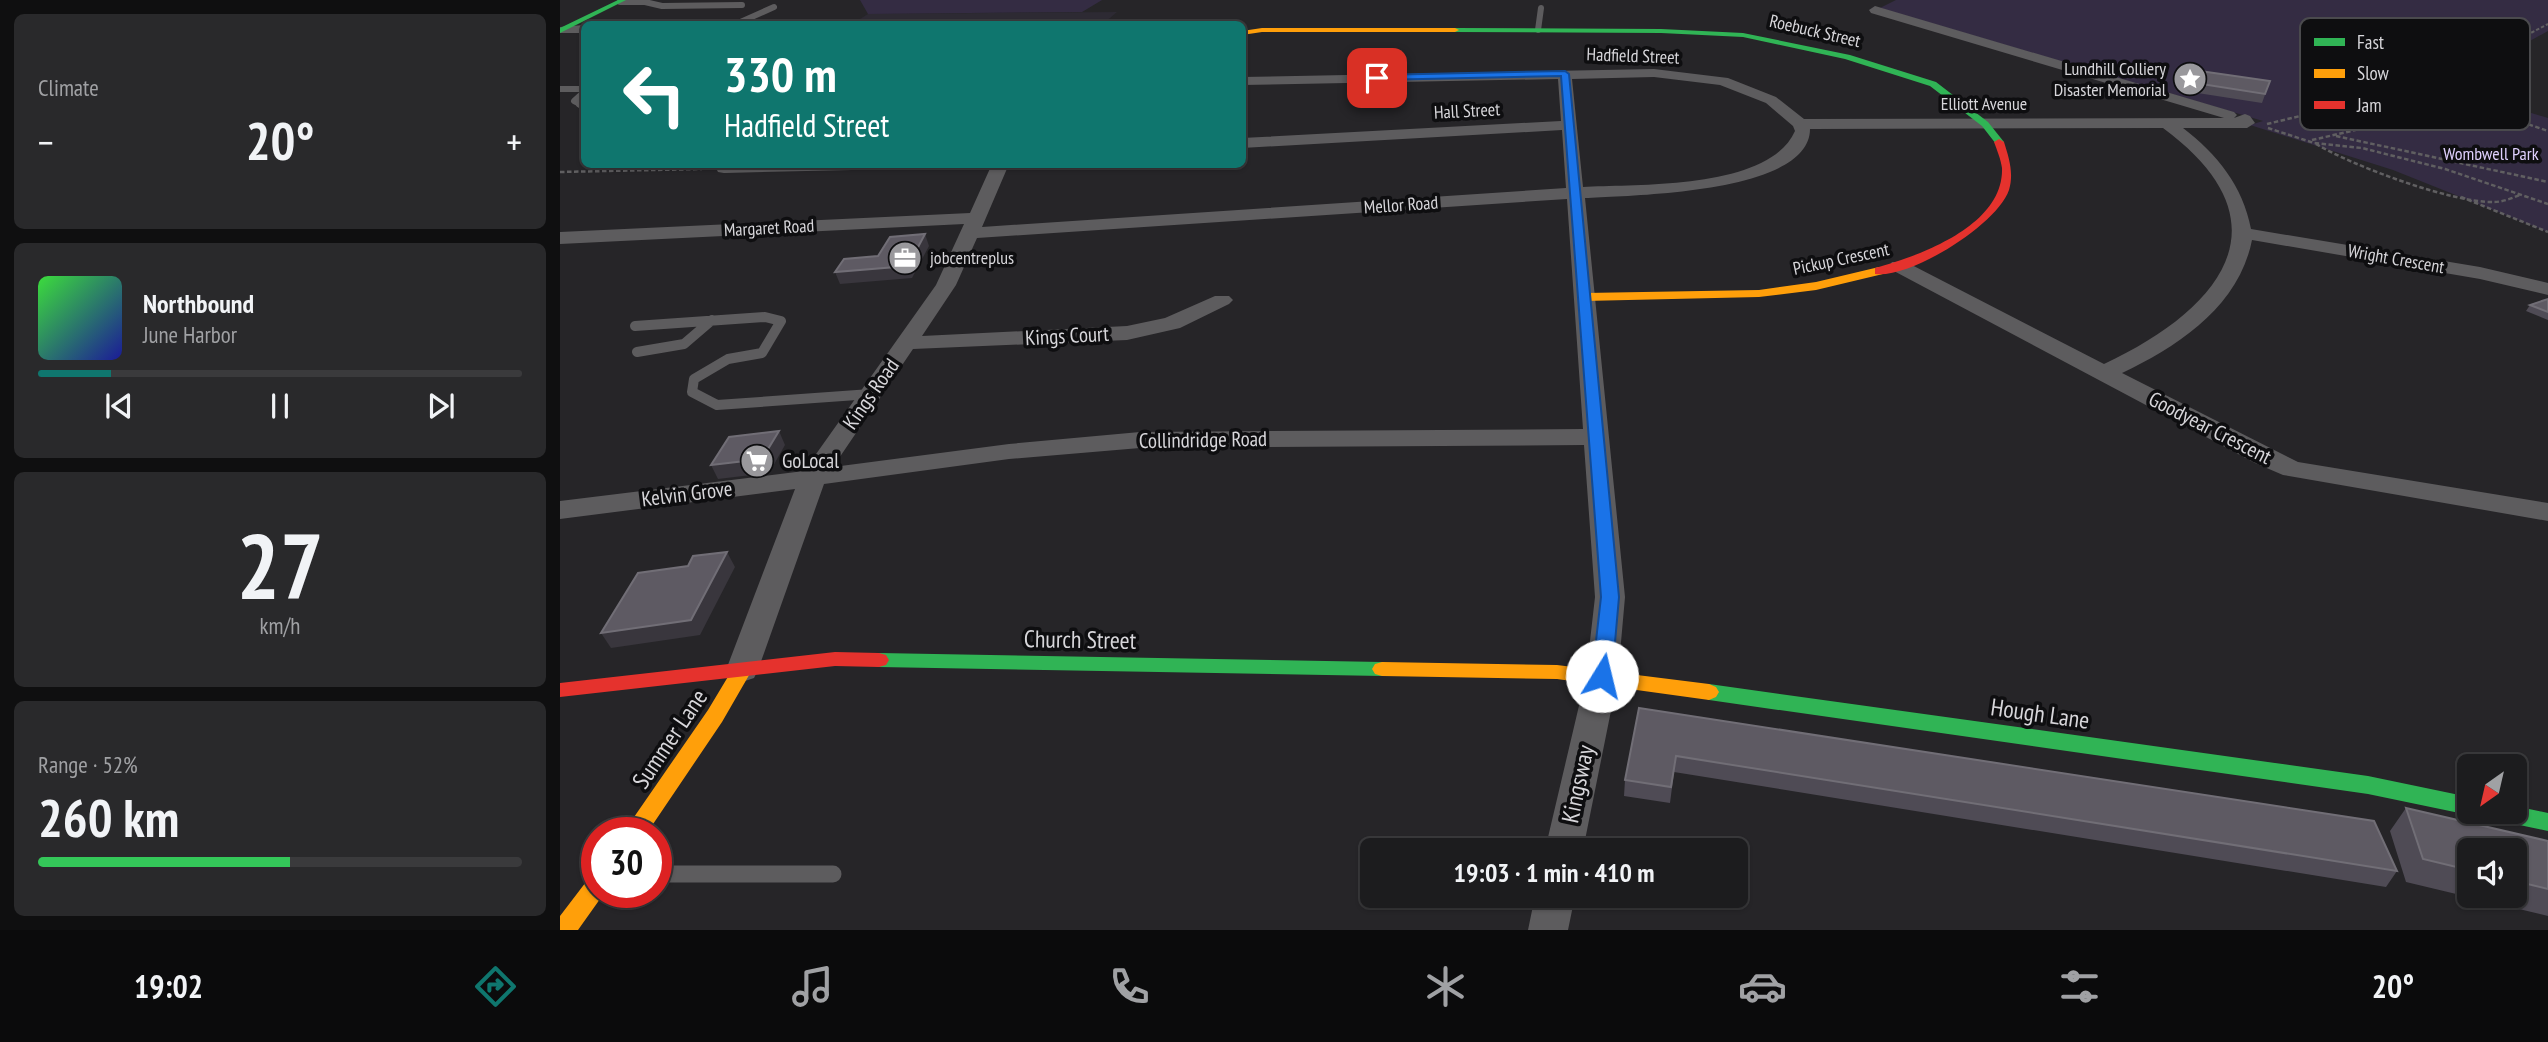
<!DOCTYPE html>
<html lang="en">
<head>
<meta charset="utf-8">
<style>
  body { margin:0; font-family:"PT Sans Narrow",sans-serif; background:#29292b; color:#f1f3f6; height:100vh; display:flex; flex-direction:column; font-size:26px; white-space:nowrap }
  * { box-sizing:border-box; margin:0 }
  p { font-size:23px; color:#a0a1a4 }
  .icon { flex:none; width:38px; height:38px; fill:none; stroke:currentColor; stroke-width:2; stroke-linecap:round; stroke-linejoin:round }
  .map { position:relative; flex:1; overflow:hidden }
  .side { display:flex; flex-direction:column; gap:14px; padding:14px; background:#0f0f10; width:560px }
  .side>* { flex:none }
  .top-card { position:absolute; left:21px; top:21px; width:665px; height:147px; border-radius:10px; box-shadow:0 2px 5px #0004,0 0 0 2px #3a3a3c; background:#0f766e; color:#fff; overflow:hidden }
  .needle { width:46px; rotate:214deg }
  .fabs { position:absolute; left:1897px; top:754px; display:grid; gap:14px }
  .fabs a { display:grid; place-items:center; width:70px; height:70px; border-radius:10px; background:#1c1c1e; box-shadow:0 2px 5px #0004,0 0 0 2px #3a3a3c; font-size:35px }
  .speed { position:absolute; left:21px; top:817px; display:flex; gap:14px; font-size:35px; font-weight:700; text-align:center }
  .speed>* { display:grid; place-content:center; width:91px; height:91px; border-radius:50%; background:#1c1c1e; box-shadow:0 2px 5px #0004,0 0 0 2px #3a3a3c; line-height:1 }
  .speed .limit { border:10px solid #d22; background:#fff; color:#111 }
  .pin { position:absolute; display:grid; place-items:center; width:60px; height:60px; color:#fff; margin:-30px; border-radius:14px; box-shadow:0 4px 10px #0006 }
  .me { position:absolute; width:77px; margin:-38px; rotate:9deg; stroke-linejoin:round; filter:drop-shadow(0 0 5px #0008) }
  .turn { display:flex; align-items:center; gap:24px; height:147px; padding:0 28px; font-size:32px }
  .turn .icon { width:91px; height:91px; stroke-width:2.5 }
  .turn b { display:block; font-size:49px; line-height:60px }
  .big { font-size:52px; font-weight:700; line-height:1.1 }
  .side .card { flex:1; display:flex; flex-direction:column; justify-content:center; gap:10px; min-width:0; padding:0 24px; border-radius:10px; background:#29292b }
  .side .dial { align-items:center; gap:0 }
  .dial b { font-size:91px; line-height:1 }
  .song { display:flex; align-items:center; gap:21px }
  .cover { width:84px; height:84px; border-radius:10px; background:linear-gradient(135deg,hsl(120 70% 55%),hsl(240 70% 35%)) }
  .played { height:7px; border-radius:4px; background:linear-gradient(90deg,#0f766e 15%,#3a3a3c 15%) }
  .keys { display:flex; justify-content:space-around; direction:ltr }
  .heat { display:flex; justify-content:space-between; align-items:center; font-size:38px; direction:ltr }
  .charge { height:10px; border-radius:5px; background:linear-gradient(90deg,#34c759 52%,#3a3a3c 0) }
  .trip { position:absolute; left:800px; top:838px; width:388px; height:70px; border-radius:10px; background:#1c1c1e; box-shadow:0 2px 5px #0004,0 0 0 2px #3a3a3c; font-weight:700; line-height:70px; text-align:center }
  .dock { display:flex; height:112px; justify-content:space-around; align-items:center; background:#0b0b0c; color:#a0a1a4 }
  .dock .icon { width:49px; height:49px }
  .dock .current { color:#0f766e }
  .dock b { font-size:32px; color:#f1f3f6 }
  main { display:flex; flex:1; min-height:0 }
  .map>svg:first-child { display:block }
  .built { fill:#2d2a33 }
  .green { fill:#342c43 }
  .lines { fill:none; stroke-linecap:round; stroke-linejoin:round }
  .path-far1 { stroke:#605f61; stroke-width:2; stroke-dasharray:3.5 2; stroke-linecap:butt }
  .path { stroke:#605f61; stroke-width:2.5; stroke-dasharray:4.5 2.5; stroke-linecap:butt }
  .lane-far3 { stroke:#5d5c5e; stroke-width:6 }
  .lane-far2 { stroke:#5d5c5e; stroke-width:8 }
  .lane-far1 { stroke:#5d5c5e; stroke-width:10 }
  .lane { stroke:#5d5c5e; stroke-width:17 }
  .street { fill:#5d5c5e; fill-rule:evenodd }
  .fast { fill:#30b455; fill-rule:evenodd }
  .slow { fill:#ff9f0a; fill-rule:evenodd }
  .jam { fill:#e5322d; fill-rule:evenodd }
  .wall { fill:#4f4b55; fill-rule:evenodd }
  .shaded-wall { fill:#39363d }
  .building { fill:#5e5a63; stroke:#716e76; stroke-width:2 }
  .route { fill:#1a73e8; stroke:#114b97; stroke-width:2 }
  .labels { text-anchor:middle; stroke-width:7; stroke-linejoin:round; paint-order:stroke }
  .far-street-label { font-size:18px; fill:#d7d6da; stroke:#0e0e10 }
  .far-poi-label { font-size:18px; fill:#d7d6da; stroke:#0e0e10; text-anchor:end }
  .far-park-label { font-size:18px; fill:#decffc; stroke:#0e0e10 }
  .street-label { font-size:21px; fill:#d7d6da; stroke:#0e0e10 }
  .poi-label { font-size:21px; fill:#d7d6da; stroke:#0e0e10; text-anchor:start }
  .near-street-label { font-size:24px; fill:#d7d6da; stroke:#0e0e10 }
  .key { fill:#0e0e10; stroke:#4a4a4d; stroke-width:2 }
  .key-label { font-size:19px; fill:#d7d6da }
</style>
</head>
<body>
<main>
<section class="side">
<div class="card"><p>Climate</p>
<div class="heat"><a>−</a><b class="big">20°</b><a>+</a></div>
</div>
<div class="card">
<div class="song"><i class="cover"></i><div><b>Northbound</b><p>June Harbor</p></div></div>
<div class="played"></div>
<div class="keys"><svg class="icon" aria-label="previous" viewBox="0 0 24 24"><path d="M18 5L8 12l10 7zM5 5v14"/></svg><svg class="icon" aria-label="pause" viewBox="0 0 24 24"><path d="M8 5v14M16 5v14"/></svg><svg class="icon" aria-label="next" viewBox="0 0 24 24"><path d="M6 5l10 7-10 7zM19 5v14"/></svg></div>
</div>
<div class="card dial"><b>27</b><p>km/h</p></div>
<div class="card"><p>Range · 52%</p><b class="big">260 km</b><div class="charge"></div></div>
</section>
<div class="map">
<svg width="1988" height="930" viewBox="0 0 1988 930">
  <rect width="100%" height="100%" fill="#262528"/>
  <path class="built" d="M557 12 543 24H292L308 14Z"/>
  <path class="green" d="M300 0H542L522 12 308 14Z
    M1336 0H1988V31L1886 87 1988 118V232L1833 170 1690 125 1703 121 1320 8Z"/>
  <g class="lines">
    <path class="path-far1" d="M1871 85 1877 106
      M1873 92 1914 106
      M1783 106 1871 85 1988 24"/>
    <path class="path" d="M1909 104 1988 131
      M1707 124 1790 104
      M1708 128 1754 143 1802 148 1885 169 1988 204
      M1776 136 1988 182
      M1752 140 1879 111 1877 104
      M1756 144C1793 166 1892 203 1934 202 1943 202 1952 198 1960 195
      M0 172 142 169
      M1901 197 1988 232"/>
    <path class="lane-far3" d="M60 2H85L102 6 182 5
      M176 24 214 7
      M978 30 981 8
      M0 89H24
      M24 106 14 101 24 92"/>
    <path class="lane-far2" d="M20 104 24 106"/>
    <path class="lane-far1" d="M75 326 205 317 221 321 202 353 168 359 134 379 132 392 157 405 311 394
      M77 352 124 344 152 320"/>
    <path class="lane" d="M96 874H273"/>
    <path class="street" d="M1315 6 1674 112 1677 115 1674 118 1685 114 1690 116 1695 123 1687 128H1623C1657 154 1683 186 1691 229L1920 267 1988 283V295L1920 279 1692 240C1679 306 1619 346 1562 373L1738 462 1988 503V521L1723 475 1695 463 1332 270 1329 266 1332 262H1346L1544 364C1659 310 1733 224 1603 128L1250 129C1250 194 1070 195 1025 198L1065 597 1058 676 1023 850H985L1026 676 1035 597 1024 445 580 448 449 459 264 484 198 670 194 678 182 682 170 678 166 670 235 489 0 519V501L244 471 376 285 404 224 0 244V232L410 213 432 164H449L422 227 1006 188 1002 130 682 148V138L1001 121 998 79 682 85V77L1094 69 1168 78 1216 97 1244 119 1664 118 1311 13 1309 10ZM1094 77 1160 85 1206 103 1233 126 1235 131C1209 190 1079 184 1023 187L1012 79ZM1007 199 1023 429 580 432 449 444 273 467 353 349 567 340 620 328 669 304 673 300 669 296H655L605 318 567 326 362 336 396 285 417 238Z
      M24 25V33H0V27Z
      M158 164H345L337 169 164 173 158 172 156 168Z
      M975 896H1015L1008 930H968Z"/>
    <path class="fast" d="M58 0H66L0 33V28Z
      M895 28 1101 29 1183 33 1290 55 1376 82 1428 122 1444 142 1436 144 1422 126 1370 86 1285 59 1183 37 1101 33 892 32Z
      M319 653 822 662 829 664 832 669 829 674 822 676 319 667 312 665 309 660 312 655Z
      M1149 684 1808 776 1909 797V812H1917L1909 815 1808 794 1149 700 1142 697 1139 692 1142 687Z
      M1955 806 1988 813V831L1931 819 1928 812H1955Z"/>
    <path class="slow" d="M702 28H895L899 30 895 32H702L682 35V31Z
      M1319 267 1325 271 1323 274 1256 290 1199 297 1025 301 1019 297 1025 293 1199 290 1256 282Z
      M822 662 997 665 1149 684 1156 687 1159 692 1156 697 1149 700 997 679 822 676 815 674 812 669 815 664Z
      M182 663 189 665 192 670 162 722 87 833H63L148 710 175 665Z
      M37 875V892H45L18 930H0V916L29 878Z"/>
    <path class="jam" d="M1439 139 1444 142C1449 158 1454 173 1449 190 1437 225 1350 279 1315 274V268C1359 256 1444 226 1442 168 1441 160 1437 150 1434 142Z
      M275 652 319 653 326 655 329 660 326 665 319 667 275 666 0 697V683Z"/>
  </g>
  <path class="wall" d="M1710 81 1702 103 1631 92 1635 83Z
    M1988 299V320L1966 311 1970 305Z
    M1079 708 1837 871 1826 887 1114 772 1110 803 1064 796 1065 780Z
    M1846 808 1988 841V916L1846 882 1830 831ZM1909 850H1955V896H1909Z"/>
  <path class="shaded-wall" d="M365 234 369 246 352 278 280 284 275 272 348 266Z
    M219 431 225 445 209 473 158 479 151 465Z
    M167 552 175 567 140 635 51 648 41 633Z"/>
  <path class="building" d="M1640 71 1710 81 1705 94 1635 83Z
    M365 234 348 266 275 272 284 259 318 256 330 237Z
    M1988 299V312L1970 305Z
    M219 431 202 459 151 465 169 437Z
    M167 552 131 620 41 633 78 573 128 566 133 556Z
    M1079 708 1814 821 1837 871 1116 756 1111 787 1065 780Z
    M1846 808 1988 841V889L1955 881V850H1909V870L1863 859Z"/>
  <path class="route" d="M1005 71 1009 74 1059 597 1052 676 1049 682 1042 684 1035 682 1032 676 1041 597 1001 76 817 80 813 78 817 75Z"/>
  <defs>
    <symbol id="sight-disc" viewBox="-11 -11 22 22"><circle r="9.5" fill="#99989c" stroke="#0e0e10"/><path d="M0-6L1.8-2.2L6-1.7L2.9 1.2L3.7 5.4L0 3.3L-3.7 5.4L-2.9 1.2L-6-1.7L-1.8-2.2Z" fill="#fff"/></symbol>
    <symbol id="office-disc" viewBox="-11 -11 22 22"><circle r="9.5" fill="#99989c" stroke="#0e0e10"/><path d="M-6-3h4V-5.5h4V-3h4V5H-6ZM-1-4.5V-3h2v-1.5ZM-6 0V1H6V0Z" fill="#fff"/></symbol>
    <symbol id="supermarket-disc" viewBox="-11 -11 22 22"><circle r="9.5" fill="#99989c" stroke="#0e0e10"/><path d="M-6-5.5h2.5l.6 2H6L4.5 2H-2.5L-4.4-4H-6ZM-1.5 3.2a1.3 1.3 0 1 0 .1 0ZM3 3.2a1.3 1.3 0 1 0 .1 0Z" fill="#fff"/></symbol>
  </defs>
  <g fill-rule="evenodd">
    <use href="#sight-disc" x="1611" y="60" width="38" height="38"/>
    <use href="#office-disc" x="326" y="239" width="38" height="38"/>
    <use href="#supermarket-disc" x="178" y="442" width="38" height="38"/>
  </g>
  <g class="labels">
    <g class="far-street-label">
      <text transform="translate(1255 31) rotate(13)" y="6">Roebuck Street</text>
      <text transform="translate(1073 56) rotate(2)" y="6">Hadfield Street</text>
      <text x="1424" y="110">Elliott Avenue</text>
      <text transform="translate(907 111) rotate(-3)" y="6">Hall Street</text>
      <text transform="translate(841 205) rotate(-4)" y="6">Mellor Road</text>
      <text transform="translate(209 228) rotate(-3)" y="6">Margaret Road</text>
      <text transform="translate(1281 259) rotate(-12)" y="6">Pickup Crescent</text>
      <text transform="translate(1836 259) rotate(10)" y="6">Wright Crescent</text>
    </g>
    <g class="far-poi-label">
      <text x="1606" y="75">Lundhill Colliery<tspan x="1606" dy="21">Disaster Memorial</tspan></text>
      <text x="370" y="264" text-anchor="start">jobcentreplus</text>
    </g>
    <g class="far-park-label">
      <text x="1931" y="160">Wombwell Park</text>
    </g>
    <g class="street-label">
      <text transform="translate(507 336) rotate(-3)" y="7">Kings Court</text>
      <text transform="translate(311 394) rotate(-55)" y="7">Kings Road</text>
      <text transform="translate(1650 428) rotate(27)" y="7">Goodyear Crescent</text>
      <text transform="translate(643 440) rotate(-1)" y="7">Collindridge Road</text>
      <text transform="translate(127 494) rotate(-7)" y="7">Kelvin Grove</text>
    </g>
    <g class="poi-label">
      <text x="222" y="468">GoLocal</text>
    </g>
    <g class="near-street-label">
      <text transform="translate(520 640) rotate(1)" y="8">Church Street</text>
      <text transform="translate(1480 714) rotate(8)" y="8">Hough Lane</text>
      <text transform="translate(110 739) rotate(-56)" y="8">Summer Lane</text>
      <text transform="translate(1018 784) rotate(-78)" y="8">Kingsway</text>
    </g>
  </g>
  <rect x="1740" y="18" width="230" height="112" rx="10" class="key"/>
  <rect x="1754" y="38" width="31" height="8" fill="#30b455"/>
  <rect x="1754" y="69" width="31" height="9" fill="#ff9f0a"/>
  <rect x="1754" y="101" width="31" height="8" fill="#e5322d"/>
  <g class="key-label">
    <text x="1797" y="49">Fast</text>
    <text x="1797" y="80">Slow</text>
    <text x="1797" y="112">Jam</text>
  </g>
</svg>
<div class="fabs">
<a><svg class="needle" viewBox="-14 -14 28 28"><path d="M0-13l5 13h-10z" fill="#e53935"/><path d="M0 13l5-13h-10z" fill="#a0a1a4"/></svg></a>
<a><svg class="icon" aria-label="sound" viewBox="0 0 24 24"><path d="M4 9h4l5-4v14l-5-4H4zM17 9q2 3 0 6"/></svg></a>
</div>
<div class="speed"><div class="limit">30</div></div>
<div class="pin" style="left:817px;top:78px;background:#d93025"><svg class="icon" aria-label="arrive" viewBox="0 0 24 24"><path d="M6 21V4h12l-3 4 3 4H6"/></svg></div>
<svg class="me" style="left:1042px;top:676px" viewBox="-20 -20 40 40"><circle r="19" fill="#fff"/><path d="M0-13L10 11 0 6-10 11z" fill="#1a73e8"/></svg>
<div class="trip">19:03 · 1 min · 410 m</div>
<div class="top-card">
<div class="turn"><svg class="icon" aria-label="left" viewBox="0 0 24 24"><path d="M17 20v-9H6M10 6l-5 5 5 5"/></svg><div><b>330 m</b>Hadfield Street</div></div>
</div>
</div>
</main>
<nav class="dock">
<b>19:02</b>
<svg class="icon current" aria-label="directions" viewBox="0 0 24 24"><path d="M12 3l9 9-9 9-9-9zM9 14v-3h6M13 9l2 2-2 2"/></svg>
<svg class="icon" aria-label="music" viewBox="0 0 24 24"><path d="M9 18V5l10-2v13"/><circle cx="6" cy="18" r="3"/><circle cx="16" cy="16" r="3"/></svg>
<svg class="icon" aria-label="phone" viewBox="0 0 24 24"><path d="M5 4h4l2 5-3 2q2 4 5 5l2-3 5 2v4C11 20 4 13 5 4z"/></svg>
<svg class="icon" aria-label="climate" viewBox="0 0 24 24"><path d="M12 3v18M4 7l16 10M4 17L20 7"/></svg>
<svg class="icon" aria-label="car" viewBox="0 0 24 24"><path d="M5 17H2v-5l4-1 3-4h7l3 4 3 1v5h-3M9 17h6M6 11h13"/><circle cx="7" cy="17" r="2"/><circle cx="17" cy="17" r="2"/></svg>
<svg class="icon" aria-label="filters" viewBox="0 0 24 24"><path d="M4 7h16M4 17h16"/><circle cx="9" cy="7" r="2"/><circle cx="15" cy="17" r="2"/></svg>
<b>20°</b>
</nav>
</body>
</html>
